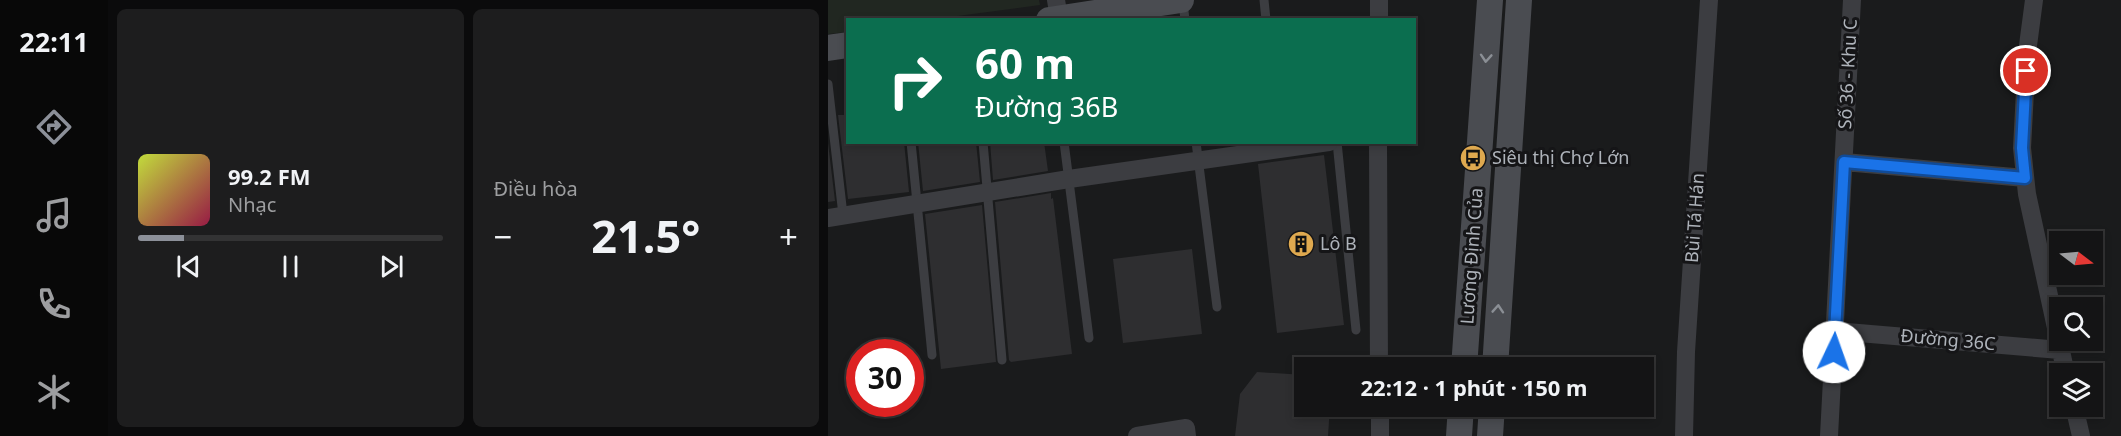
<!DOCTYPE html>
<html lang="vi">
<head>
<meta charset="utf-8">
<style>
  body { margin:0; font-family:"Noto Sans",sans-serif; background:#1d1d1e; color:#f1f3f6; height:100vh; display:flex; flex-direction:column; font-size:22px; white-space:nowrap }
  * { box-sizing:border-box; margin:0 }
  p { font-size:20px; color:#9d9ea0 }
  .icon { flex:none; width:33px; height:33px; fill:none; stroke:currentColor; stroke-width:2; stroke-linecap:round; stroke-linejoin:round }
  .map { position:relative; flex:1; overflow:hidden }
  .drawer { display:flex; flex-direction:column; gap:9px; padding:9px; background:#0b0b0c; width:720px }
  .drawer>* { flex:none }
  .guide { position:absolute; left:18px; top:18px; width:570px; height:126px; border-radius:0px; box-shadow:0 3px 9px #0003,0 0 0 2px #333334; background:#0b6e4f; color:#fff; overflow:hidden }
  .needle { width:39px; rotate:106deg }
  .controls { position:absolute; left:1221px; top:231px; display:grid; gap:12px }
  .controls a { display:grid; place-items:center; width:54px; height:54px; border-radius:0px; background:#141415; box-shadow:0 3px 9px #0003,0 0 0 2px #333334; font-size:30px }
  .speed { position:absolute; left:18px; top:339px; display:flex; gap:12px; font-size:30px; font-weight:700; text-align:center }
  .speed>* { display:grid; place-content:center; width:78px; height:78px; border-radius:50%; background:#141415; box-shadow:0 3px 9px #0003,0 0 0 2px #333334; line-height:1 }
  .speed .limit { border:9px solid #d22; background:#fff; color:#111 }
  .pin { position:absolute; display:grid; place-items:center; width:51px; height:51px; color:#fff; margin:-26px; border:3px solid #fff; border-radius:50%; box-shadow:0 2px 6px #0007 }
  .me { position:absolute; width:66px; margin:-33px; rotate:3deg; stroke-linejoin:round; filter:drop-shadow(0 0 4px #0008) }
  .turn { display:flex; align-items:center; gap:21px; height:126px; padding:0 30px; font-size:27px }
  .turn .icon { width:78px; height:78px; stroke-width:2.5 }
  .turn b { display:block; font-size:42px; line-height:51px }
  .big { font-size:45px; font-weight:700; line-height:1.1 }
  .drawer .card { flex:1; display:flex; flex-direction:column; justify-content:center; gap:9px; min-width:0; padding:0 21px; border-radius:9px; background:#1d1d1e }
  .song { display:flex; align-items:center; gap:18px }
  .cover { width:72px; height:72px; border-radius:9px; background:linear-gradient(135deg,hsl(70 70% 55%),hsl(340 70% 35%)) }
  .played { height:6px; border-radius:3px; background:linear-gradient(90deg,#8c9099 15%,#333334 15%) }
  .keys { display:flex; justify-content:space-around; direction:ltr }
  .heat { display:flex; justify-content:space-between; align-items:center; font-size:33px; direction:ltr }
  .drawer .tiles { flex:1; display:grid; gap:9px; grid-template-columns:repeat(2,1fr) }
  .trip { position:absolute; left:466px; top:357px; width:360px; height:60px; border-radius:0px; background:#141415; box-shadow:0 3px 9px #0003,0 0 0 2px #333334; font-weight:700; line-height:60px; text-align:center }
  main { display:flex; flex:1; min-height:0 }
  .dock { display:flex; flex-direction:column; width:108px; justify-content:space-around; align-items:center; background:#080808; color:#9d9ea0 }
  .dock .icon { width:42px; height:42px }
  .dock .active { color:#8c9099 }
  .dock b { font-size:27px; color:#f1f3f6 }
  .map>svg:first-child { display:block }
  .green { fill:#212721 }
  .building { fill:#2e2e30 }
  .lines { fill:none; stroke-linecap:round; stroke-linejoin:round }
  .lane { stroke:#3c3d41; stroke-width:9 }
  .street { stroke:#3c3d41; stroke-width:18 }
  .secondary { stroke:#4a4c51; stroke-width:26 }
  .oneway { stroke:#8b8f95 }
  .route-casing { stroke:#114b97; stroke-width:15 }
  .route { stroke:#1a73e8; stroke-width:10 }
  .labels { text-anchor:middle; stroke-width:6; stroke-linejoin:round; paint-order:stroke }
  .street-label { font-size:18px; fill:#aeb3ba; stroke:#151517 }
  .poi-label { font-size:18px; fill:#aeb3ba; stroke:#151517; text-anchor:start }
</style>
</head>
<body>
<main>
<nav class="dock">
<b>22:11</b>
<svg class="icon active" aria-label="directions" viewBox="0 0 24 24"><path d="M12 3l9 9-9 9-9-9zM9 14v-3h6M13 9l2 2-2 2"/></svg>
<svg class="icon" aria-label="music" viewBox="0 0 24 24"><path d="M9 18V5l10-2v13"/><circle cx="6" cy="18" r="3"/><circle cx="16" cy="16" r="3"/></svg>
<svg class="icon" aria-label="phone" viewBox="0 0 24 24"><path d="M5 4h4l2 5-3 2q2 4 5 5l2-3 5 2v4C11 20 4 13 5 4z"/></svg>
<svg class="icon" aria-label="climate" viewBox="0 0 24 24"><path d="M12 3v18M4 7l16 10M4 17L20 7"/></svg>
</nav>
<section class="drawer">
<div class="tiles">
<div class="card">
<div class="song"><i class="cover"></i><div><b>99.2 FM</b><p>Nhạc</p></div></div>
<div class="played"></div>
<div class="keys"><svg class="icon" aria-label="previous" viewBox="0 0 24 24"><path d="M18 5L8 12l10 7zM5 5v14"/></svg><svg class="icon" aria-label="pause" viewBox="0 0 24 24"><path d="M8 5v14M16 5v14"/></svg><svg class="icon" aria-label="next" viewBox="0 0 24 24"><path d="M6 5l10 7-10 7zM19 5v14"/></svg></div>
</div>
<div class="card"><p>Điều hòa</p>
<div class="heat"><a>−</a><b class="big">21.5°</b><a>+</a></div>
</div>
</div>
</section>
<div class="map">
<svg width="1293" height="436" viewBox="0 0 1293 436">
  <rect width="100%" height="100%" fill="#1a1b1c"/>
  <path class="green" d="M0 0H211L212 5 107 19 20 20 19 32 0 34Z"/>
  <path class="building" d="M10 115H20V142H76L81 192 20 199Z
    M90 142H148L152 182 95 191Z
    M162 142H216L220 171 165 180Z
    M0 143 7 201 0 202Z
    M496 155 516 325 449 333 430 164Z
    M223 193V199L225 198 244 354 183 362 181 360 167 202Z
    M154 205 168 362 113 369 97 214Z
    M364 249 374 334 295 343 285 259Z
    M429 372 477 375V406H502L500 436H407L412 394Z"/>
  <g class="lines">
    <path class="lane" d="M436 0 438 20
      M355 2 357 20
      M0 84 15 215
      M83 142 104 355
      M155 142 174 360
      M236 142 261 338
      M368 142 389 307
      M509 142 528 330"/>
    <path class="street" d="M228 0 231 18
      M1206 0 1199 53 1194 148 1199 194 1238 374
      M551 20V0
      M550 142 551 368
      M1016 162 1197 178
      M0 218 241 179 501 142
      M1007 331 1232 350
      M552 406V436
      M1246 406 1253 436
      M309 436 358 428 359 436
      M856 436 858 352 881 0
      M1001 436 1024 0"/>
    <path class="secondary" d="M221 20 353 0
      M0 48 20 45
      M636 368 662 0
      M667 368 691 0
      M631 436 633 406
      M662 436 664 406"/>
  </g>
  <defs><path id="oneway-chevron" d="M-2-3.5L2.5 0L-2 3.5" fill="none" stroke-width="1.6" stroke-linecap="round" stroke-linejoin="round" transform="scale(1.5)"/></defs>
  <g class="oneway">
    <use href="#oneway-chevron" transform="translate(658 58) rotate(94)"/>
    <use href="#oneway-chevron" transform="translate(670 309) rotate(-86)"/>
  </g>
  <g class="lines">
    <defs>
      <path id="route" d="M1006 352 1016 162 1197 178 1194 148 1198 71"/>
    </defs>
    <use href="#route" class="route-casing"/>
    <use href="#route" class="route"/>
  </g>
  <defs>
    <symbol id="bus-disc" viewBox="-11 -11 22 22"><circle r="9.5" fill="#dfa94f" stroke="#151517"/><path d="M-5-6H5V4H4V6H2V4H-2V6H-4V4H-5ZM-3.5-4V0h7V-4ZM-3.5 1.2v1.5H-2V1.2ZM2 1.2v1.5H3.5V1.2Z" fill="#111"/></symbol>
    <symbol id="building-disc" viewBox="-11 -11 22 22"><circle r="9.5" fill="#dfa94f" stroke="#151517"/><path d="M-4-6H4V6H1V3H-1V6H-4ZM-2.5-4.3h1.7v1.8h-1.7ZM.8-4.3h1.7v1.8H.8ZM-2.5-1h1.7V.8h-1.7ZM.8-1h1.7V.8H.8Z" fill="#111"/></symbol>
  </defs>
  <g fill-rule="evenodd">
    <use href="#bus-disc" x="630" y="143" width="30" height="30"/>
    <use href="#building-disc" x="458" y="229" width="30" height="30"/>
  </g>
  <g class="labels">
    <g class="street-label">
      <text transform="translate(1020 74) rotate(-87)" y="6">Số 36 - Khu C</text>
      <text transform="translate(867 218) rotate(-86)" y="6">Bùi Tá Hán</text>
      <text transform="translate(644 256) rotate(-86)" y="6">Lương Định Của</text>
      <text transform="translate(1120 340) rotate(5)" y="6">Đường 36C</text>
    </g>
    <g class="poi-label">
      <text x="664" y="164">Siêu thị Chợ Lớn</text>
      <text x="492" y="250">Lô B</text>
    </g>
  </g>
</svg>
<div class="controls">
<a><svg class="needle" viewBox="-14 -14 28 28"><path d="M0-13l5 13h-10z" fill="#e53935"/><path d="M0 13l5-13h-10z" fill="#9d9ea0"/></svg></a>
<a><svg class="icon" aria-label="search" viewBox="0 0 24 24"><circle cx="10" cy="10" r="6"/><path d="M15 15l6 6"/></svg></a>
<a><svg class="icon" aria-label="layers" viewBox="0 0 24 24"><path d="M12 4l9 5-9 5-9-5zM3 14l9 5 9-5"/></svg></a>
</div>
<div class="speed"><div class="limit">30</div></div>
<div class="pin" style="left:1198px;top:71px;background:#d93025"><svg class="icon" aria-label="arrive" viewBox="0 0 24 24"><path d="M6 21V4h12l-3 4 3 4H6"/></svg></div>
<svg class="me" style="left:1006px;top:352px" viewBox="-20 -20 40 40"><circle r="19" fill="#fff"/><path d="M0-13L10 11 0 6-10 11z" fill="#1a73e8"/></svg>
<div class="trip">22:12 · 1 phút · 150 m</div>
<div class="guide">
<div class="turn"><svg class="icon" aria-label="right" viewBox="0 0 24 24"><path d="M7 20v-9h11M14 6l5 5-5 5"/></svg><div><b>60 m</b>Đường 36B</div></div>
</div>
</div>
</main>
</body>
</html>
